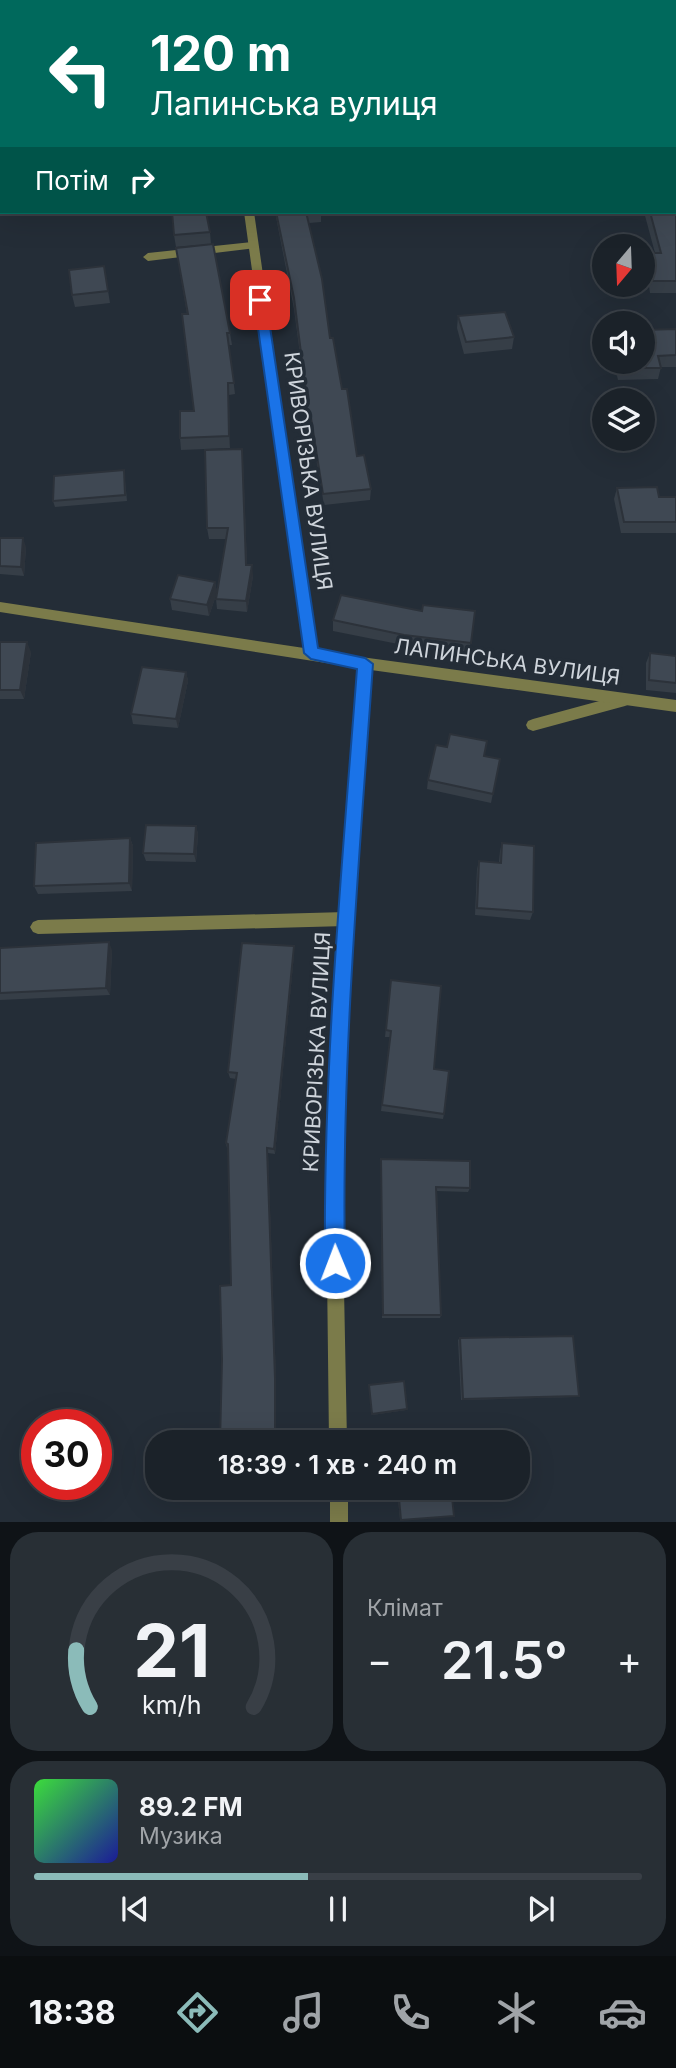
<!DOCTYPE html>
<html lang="uk">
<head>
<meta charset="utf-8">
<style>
  body { margin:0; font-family:Inter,sans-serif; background:#282f35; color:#f1f3f6; height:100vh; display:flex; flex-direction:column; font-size:26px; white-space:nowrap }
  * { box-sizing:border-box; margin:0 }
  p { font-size:23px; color:#a0a4a8 }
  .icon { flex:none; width:38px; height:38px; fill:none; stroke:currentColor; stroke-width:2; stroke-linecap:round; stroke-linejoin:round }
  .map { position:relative; height:1522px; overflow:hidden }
  .sheet { display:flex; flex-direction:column; gap:10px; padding:10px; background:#0f1317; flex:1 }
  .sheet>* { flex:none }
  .guide { position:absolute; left:0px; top:0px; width:677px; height:214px; box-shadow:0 7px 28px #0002,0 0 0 2px #393f46; background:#00695c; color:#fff; overflow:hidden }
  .needle { width:46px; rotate:199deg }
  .controls { position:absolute; left:592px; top:234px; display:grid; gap:14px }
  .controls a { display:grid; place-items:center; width:63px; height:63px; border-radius:50%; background:#1b2229; box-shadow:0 7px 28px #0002,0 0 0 2px #393f46; font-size:35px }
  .speed { position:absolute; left:21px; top:1409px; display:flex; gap:14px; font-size:35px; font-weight:700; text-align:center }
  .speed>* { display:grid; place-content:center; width:91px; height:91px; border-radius:50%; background:#1b2229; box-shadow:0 7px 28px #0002,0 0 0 2px #393f46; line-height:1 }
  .speed .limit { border:10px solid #d22; background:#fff; color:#111 }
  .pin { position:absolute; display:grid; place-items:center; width:60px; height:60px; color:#fff; margin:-30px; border-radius:14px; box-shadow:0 4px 10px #0006 }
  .me { position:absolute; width:77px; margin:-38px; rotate:359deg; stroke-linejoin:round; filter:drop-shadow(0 0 5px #0008) }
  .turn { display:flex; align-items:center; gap:24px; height:147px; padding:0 35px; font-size:32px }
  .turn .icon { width:91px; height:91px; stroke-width:2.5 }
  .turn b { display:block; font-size:49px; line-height:60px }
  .then { display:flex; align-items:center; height:66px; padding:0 35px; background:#0003; gap:14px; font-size:26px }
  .big { font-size:52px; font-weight:600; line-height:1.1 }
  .sheet .tile { flex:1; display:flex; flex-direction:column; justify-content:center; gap:10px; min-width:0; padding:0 24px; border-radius:28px; background:#282f35 }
  .sheet .dial { align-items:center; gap:0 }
  .dial svg { height:182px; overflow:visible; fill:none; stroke:#393f46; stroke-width:7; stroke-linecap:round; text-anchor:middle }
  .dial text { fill:#f1f3f6; stroke:none }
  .song { display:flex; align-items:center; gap:21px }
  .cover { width:84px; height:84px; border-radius:10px; background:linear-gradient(135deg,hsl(120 70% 55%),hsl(240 70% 35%)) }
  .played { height:7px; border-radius:4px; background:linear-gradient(90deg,#8bbbb9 45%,#393f46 45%) }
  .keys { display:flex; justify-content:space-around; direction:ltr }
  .heat { display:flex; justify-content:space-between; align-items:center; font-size:38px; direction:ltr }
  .sheet .tiles { flex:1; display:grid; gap:10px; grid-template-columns:1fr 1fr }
  .tile:last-child { grid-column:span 2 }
  .trip { position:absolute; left:145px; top:1430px; width:385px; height:70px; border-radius:28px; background:#1b2229; box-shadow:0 7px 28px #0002,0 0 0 2px #393f46; font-weight:600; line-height:70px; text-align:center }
  .tabs { display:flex; height:112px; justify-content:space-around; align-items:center; background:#0b0e10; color:#a0a4a8 }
  .tabs .icon { width:49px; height:49px }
  .tabs .active { color:#8bbbb9 }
  .tabs b { font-size:32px; color:#f1f3f6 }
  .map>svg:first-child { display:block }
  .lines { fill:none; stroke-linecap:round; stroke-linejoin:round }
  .service { fill:#7b7b4a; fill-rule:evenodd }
  .minor { fill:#7b7b4a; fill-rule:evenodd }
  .wall { fill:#363e47 }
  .shaded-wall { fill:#2c323a }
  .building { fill:#3f4853; stroke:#2c323a; stroke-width:2 }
  .route { fill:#1a73e8; stroke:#114b97; stroke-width:2 }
  .labels { text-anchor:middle; stroke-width:7; stroke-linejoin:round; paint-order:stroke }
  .street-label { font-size:21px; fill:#ced4db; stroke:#242d37 }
</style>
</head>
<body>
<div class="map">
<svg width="676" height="1522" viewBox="0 0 676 1522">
  <rect width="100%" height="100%" fill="#242d37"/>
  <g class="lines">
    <path class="service" d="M0 22H2V28H0Z
      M252 242 256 244V248L148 261 143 257 148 253Z
      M625 694 630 696 632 700 630 704 625 706 533 731 528 729 526 725 528 721 533 719Z
      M346 912 351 914 354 919 351 924 346 926 38 934 33 932 30 927 33 922 38 920Z"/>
    <path class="minor" d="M244 212H254L317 651 676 700V712L371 670 354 919 342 1186 347 1442H329L326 1186 338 919 358 668 0 612V602L304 648Z
      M330 1488H348V1522H330Z"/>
  </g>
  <path class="wall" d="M0 0H22L21 1H17L16 2H2V11H0Z
    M676 124V293H650L646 265 649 253H655L644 212H676Z
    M275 212H321V222L309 223 330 338 357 456 371 489 370 500 324 505 311 429 306 430 303 403 302 392H305L294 309Z
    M210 232 211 244 176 247 174 235Z
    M176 248 230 333 232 345H229L235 394 229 395 230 448 181 450 180 438 194 411 187 314Z
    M104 266 110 303 75 307 72 295Z
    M458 316 514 337 512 349 464 354 457 328Z
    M676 329V367H661L658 379 618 380 614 362H642Z
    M243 460 247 565 253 576 247 612 217 609 216 599 226 539H209L207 528Z
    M124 470 127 501 55 507 53 501Z
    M617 488 659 497H676V533H621L614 499Z
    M0 538 26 547 24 576 0 574Z
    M215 582 217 592 209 616 172 610 170 599Z
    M422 611H475L469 653 403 645 333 631V620Z
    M0 642 31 652 24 699H0Z
    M650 653 676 656V693L646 690V663Z
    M186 672 188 681 178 728 133 724 131 714Z
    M484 756 500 759 491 803 427 789 428 780Z
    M196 826 198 834 196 862 146 861 143 853Z
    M130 838 133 846 132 891 38 894 34 886Z
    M502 843 533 912 530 920 475 915 477 869 479 861 499 862 500 851Z
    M0 948 112 950 110 995 0 1000Z
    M294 954 275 1154 268 1153 276 1380 231 1285 229 1148H227L226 1143 236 1079 230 1078 228 1072Z
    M391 980 444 1114 443 1119 381 1111 390 1037H385Z
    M381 1159 470 1188 468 1192 437 1191 441 1315 440 1318H382Z
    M460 1338 579 1396 575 1397 461 1400 458 1340Z
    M369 1385 407 1409 406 1410 372 1415Z
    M397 1488H451L401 1520H400Z"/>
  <path class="shaded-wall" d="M6 0H16L17 1 16 2H5Z
    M228 383 229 395 230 448 229 436Z
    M23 538 26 547 24 576 21 567Z
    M252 565 253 576 247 612 246 601Z
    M215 582 217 592 209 616 207 605Z
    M27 642 31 652 24 699 20 690Z
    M186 672 188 681 178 728 176 719Z
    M196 826 198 834 196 862 194 854Z
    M130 838 133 846 132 891 129 883Z
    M109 942 112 950 110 995 106 988Z
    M294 946V954L275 1154 274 1149Z
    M267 1148 268 1153 276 1380V1442H275Z"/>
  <path class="building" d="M676 124V281H653L649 253H661L650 212H676Z
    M172 212H206L210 232 174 235Z
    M276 212H309H306L322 279 330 338H333L342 389H347L357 456 364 455 371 489 323 494 311 418 306 419 302 392H306L294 298Z
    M213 244 230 333H227L234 383H228L229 436 180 438V411H194L182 314H188L176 248Z
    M104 266 108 291 72 295 69 270Z
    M505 312 514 337 466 342 458 316Z
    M676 329V355L658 356 661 368H621L619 362H642V330Z
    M242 449 246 565H252L246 601 216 599 228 528H207L205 450Z
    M124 470 125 495 53 501 54 476Z
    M657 487 659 497H676V522H624L617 488Z
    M0 538H23L21 567 0 566Z
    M178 575 215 582 207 605 170 599Z
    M341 595 422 611 423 605 475 611 471 643 404 635 333 620Z
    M0 642H27L20 690H0Z
    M650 653 676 656V683L649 680Z
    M142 667 186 672 176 719 131 714Z
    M450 734 487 741 484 756 500 759 493 794 428 780 436 745 447 747Z
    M146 825 196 826 194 854 143 853Z
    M130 838 129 883 34 886 36 843Z
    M502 843 534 846 533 912 477 908 479 861 501 863Z
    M109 942 106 988 0 993V948Z
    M242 943 294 946 274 1149 267 1148 275 1378V1442H220L222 1360 220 1286 231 1285 228 1144 226 1143 237 1073 228 1072Z
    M391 980 441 986 434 1069 449 1071 444 1114 382 1105 391 1031 386 1030Z
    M381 1159 470 1161V1188L436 1187 441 1315H383Z
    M573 1336 579 1396 463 1399 460 1338Z
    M404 1381 407 1409 372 1414 369 1385Z
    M398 1488H451L454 1516 401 1520Z"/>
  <path class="route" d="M260 296 266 300 318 648 365 658 373 664C359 863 341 1063 345 1263L342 1270 335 1273 328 1270 325 1263C323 1065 342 866 357 669L311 659 304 653 254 300Z"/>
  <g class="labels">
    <g class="street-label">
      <text transform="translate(308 471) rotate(82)" y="7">КРИВОРІЗЬКА ВУЛИЦЯ</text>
      <text transform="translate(507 662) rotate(8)" y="7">ЛАПИНСЬКА ВУЛИЦЯ</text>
      <text transform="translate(317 1052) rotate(-87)" y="7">КРИВОРІЗЬКА ВУЛИЦЯ</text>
    </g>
  </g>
</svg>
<div class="controls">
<a><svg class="needle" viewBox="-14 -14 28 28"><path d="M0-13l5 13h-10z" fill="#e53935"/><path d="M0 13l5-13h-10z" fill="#a0a4a8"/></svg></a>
<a><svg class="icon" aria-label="sound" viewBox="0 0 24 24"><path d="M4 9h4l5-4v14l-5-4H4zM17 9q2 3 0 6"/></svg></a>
<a><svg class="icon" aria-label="layers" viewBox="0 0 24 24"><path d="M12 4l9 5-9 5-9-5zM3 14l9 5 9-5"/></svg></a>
</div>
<div class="speed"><div class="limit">30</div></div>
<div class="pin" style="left:260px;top:300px;background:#d93025"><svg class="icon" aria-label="arrive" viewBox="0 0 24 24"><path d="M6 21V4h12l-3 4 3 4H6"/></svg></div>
<svg class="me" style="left:335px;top:1263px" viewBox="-20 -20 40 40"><circle r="17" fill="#1a73e8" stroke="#fff" stroke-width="3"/><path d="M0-11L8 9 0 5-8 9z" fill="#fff"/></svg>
<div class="trip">18:39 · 1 хв · 240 m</div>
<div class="guide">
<div class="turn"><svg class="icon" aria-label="left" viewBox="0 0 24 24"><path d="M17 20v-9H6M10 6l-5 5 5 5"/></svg><div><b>120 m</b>Лапинська вулиця</div></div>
<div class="then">Потім<svg class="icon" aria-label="right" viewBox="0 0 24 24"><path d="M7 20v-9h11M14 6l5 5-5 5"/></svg></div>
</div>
</div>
<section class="sheet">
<div class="tiles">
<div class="tile dial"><svg viewBox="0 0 100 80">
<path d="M14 69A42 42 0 1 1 86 69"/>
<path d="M14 69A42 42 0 0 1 8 44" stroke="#8bbbb9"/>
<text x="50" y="56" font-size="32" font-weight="700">21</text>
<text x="50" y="72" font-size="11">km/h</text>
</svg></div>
<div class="tile"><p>Клімат</p>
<div class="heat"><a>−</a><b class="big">21.5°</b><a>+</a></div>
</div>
<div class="tile">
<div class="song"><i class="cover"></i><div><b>89.2 FM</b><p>Музика</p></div></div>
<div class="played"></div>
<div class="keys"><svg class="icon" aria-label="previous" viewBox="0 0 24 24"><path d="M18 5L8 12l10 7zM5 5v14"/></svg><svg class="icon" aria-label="pause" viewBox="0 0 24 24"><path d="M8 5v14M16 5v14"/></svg><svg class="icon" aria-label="next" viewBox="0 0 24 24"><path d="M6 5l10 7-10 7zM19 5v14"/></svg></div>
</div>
</div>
</section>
<nav class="tabs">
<b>18:38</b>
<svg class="icon active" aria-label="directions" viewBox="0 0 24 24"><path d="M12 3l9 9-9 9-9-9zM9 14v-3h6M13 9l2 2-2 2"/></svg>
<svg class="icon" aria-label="music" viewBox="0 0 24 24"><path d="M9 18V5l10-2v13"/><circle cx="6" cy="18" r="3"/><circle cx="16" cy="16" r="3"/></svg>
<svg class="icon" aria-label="phone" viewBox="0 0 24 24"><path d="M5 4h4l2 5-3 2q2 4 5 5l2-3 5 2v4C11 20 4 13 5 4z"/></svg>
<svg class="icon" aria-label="climate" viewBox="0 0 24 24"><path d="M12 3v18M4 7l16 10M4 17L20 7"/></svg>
<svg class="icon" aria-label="car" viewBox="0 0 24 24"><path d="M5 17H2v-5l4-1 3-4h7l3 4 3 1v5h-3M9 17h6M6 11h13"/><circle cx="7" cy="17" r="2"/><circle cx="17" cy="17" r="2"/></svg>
</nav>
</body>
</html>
